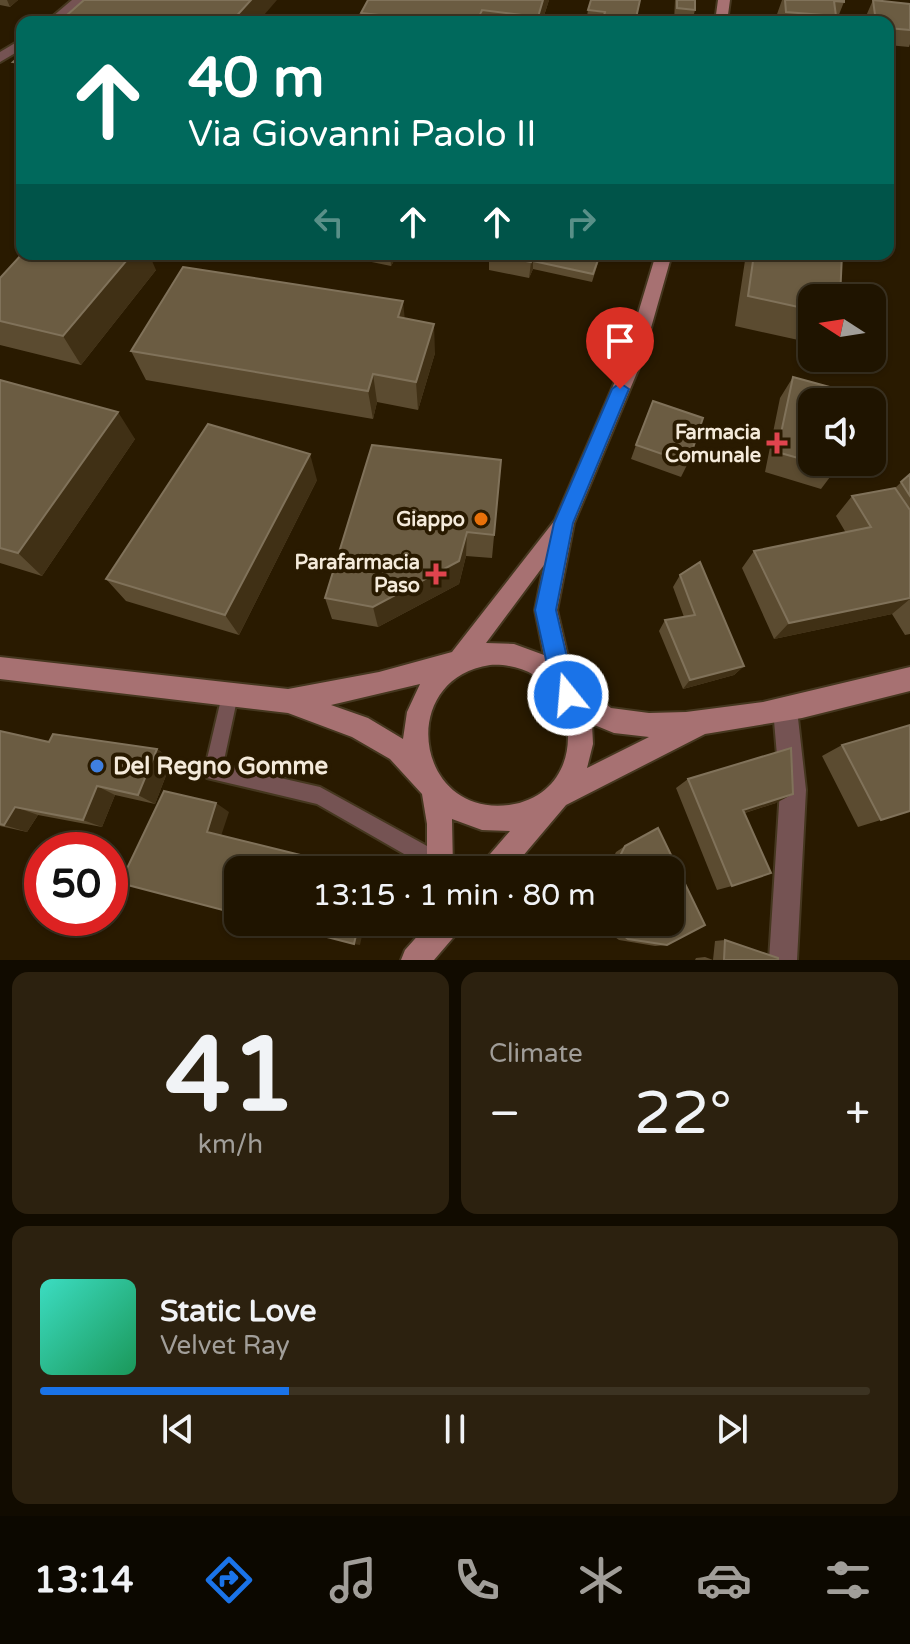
<!DOCTYPE html>
<html lang="en">
<head>
<meta charset="utf-8">
<style>
  body { margin:0; font-family:"Varela Round",sans-serif; background:#2c210f; color:#f1f3f6; height:100vh; display:flex; flex-direction:column; font-size:30px; white-space:nowrap }
  * { box-sizing:border-box; margin:0 }
  p { font-size:26px; color:#a19e99 }
  .icon { flex:none; width:44px; height:44px; fill:none; stroke:currentColor; stroke-width:2; stroke-linecap:round; stroke-linejoin:round }
  .map { position:relative; height:960px; overflow:hidden }
  .details { display:flex; flex-direction:column; gap:12px; padding:12px; background:#110b00; flex:1 }
  .details>* { flex:none }
  .guide { position:absolute; left:16px; top:16px; width:878px; height:244px; border-radius:16px; box-shadow:0 2px 6px #0004,0 0 0 2px #3c3322; background:#00695c; color:#fff; overflow:hidden }
  .needle { width:52px; rotate:282deg }
  .controls { position:absolute; left:798px; top:284px; display:grid; gap:16px }
  .controls a { display:grid; place-items:center; width:88px; height:88px; border-radius:16px; background:#1f1400; box-shadow:0 2px 6px #0004,0 0 0 2px #3c3322; font-size:40px }
  .speed { position:absolute; left:24px; top:832px; display:flex; gap:16px; font-size:40px; font-weight:700; text-align:center }
  .speed>* { display:grid; place-content:center; width:104px; height:104px; border-radius:50%; background:#1f1400; box-shadow:0 2px 6px #0004,0 0 0 2px #3c3322; line-height:1 }
  .speed .limit { border:12px solid #d22; background:#fff; color:#111 }
  .pin { position:absolute; display:grid; place-items:center; width:68px; height:68px; color:#fff; margin:-82px -34px; border-radius:50% 50% 50% 0; rotate:-45deg; box-shadow:0 0 8px #0007 }
  .pin .icon { rotate:45deg }
  .me { position:absolute; width:88px; margin:-44px; rotate:343deg; stroke-linejoin:round; filter:drop-shadow(0 0 6px #0008) }
  .turn { display:flex; align-items:center; gap:28px; height:168px; padding:0 40px; font-size:36px }
  .turn .icon { width:104px; height:104px; stroke-width:2.5 }
  .turn b { display:block; font-size:56px; line-height:68px }
  .lanes { display:flex; align-items:center; height:76px; padding:0 40px; background:#0003; justify-content:center; gap:40px; direction:ltr }
  .lanes .off { opacity:.35 }
  .big { font-size:60px; font-weight:600; line-height:1.1 }
  .details .card { flex:1; display:flex; flex-direction:column; justify-content:center; gap:12px; min-width:0; padding:0 28px; border-radius:16px; background:#2c210f }
  .details .dial { align-items:center; gap:0 }
  .dial b { font-size:104px; line-height:1 }
  .song { display:flex; align-items:center; gap:24px }
  .cover { width:96px; height:96px; border-radius:12px; background:linear-gradient(135deg,hsl(170 70% 55%),hsl(150 70% 35%)) }
  .played { height:8px; border-radius:4px; background:linear-gradient(90deg,#1a73e8 30%,#3c3322 30%) }
  .keys { display:flex; justify-content:space-around; direction:ltr }
  .heat { display:flex; justify-content:space-between; align-items:center; font-size:44px; direction:ltr }
  .details .tiles { flex:1; display:grid; gap:12px; grid-template-columns:1fr 1fr }
  .card:last-child { grid-column:span 2 }
  .trip { position:absolute; left:224px; top:856px; width:460px; height:80px; border-radius:16px; background:#1f1400; box-shadow:0 2px 6px #0004,0 0 0 2px #3c3322; font-weight:600; line-height:80px; text-align:center }
  .tab-bar { display:flex; height:128px; justify-content:space-around; align-items:center; background:#0c0800; color:#a19e99 }
  .tab-bar .icon { width:56px; height:56px }
  .tab-bar .on { color:#1a73e8 }
  .tab-bar b { font-size:36px; color:#f1f3f6 }
  .map>svg:first-child { display:block }
  .lines { fill:none; stroke-linecap:round; stroke-linejoin:round }
  .lane-casing { stroke:#45371f; stroke-width:4 }
  .street-casing { stroke:#45371f; stroke-width:4 }
  .secondary-casing { stroke:#45371f; stroke-width:4 }
  .lane { fill:#755353; fill-rule:evenodd }
  .street { fill:#755353; fill-rule:evenodd }
  .secondary { fill:#a77172; fill-rule:evenodd }
  .wall { fill:#5b4b30 }
  .shaded-wall { fill:#403015 }
  .building { fill:#6b5c42; stroke:#80725a; stroke-width:2 }
  .route { fill:#1a73e8; stroke:#114b97; stroke-width:2 }
  .health-dot { fill:#e0444e; stroke:#291a00; stroke-width:3 }
  .food-dot { fill:#e8710a; stroke:#291a00; stroke-width:3 }
  .shop-dot { fill:#3f7fe0; stroke:#291a00; stroke-width:3 }
  .labels { text-anchor:middle; stroke-width:8; stroke-linejoin:round; paint-order:stroke }
  .poi-label { font-size:20px; font-weight:bold; fill:#f4eada; stroke:#291a00; text-anchor:end }
  .near-poi-label { font-size:24px; font-weight:bold; fill:#f4eada; stroke:#291a00; text-anchor:start }
</style>
</head>
<body>
<div class="map">
<svg width="910" height="960" viewBox="0 0 910 960">
  <rect width="100%" height="100%" fill="#291a00"/>
  <g class="lines">
    <defs>
      <path id="lane" d="M230 687 236 689 238 695 223 765 320 787 447 857 449 864 447 870H432L317 804 207 778 204 772 222 695 224 689Z"/>
      <path id="street" d="M72 0H85L59 22H46Z
        M22 39V49L0 62V52Z
        M785 697 793 701 797 709 806 790 797 960H769L780 790 773 709 777 701Z"/>
      <path id="secondary" d="M718 0H730L727 22H715Z
        M656 254H672L641 363 574 523 557 610 573 679 611 708 649 713 686 712 763 702 910 667V691L802 718 705 734 566 805 511 870H480L484 861 510 831 482 830 452 819 453 870H427V824L422 794 390 759 352 737 288 713 0 679V657L288 689 379 672 452 652 555 520 623 363ZM544 565 535 610 544 655 514 644 486 643ZM490 665C583 660 597 793 509 805 415 817 396 679 490 665ZM420 684 407 712 403 739 368 718 331 705ZM592 724 614 733 649 737 587 768 593 744Z
        M430 922H462L458 932 434 960H401L405 950Z"/>
    </defs>
    <use href="#lane" class="lane-casing"/>
    <use href="#street" class="street-casing"/>
    <use href="#secondary" class="secondary-casing"/>
    <use href="#lane" class="lane"/>
    <use href="#street" class="street"/>
    <use href="#secondary" class="secondary"/>
  </g>
  <path class="wall" d="M0 0H18L10 7 0 5Z
    M549 0 542 22H362L361 13Z
    M675 0H695V10L692 22H674Z
    M782 0H844V2L836 22H776V17Z
    M873 0 910 4V44L909 47 888 45V22H867L866 16Z
    M588 10 637 18 668 22H586Z
    M22 54V79L13 62Z
    M333 254H398L391 266Z
    M489 254H601L592 282 533 269 529 278 489 270Z
    M746 254H842L812 298V343L735 326Z
    M156 270 81 365 0 345V278Z
    M405 318 435 353 418 410 377 402 373 419 146 380 131 351Z
    M793 377 836 469 821 489 765 472 780 398Z
    M0 380 135 439 42 576 0 563Z
    M636 445 688 463 681 477 631 459Z
    M501 460 492 558 466 556 459 584 378 627 332 619 325 598Z
    M910 474V634L905 635 892 614 774 639 742 568 754 551 846 533 836 516 852 496 895 488Z
    M317 480 239 635 126 601 106 579Z
    M680 575 744 666 734 675 683 689 659 631 665 620 684 617 673 587Z
    M0 731 49 742 157 749 172 760 155 804 115 795 102 827 38 815 27 832 0 826Z
    M842 745 910 811 858 827 822 756Z
    M688 779 776 803 745 813 732 886 717 890 676 788Z
    M658 828 705 925 667 945 655 946 619 940 594 922H670V870H607L616 852 625 846Z
    M725 940 778 960H713L715 941Z
    M705 957 713 960H695L696 958Z"/>
  <path class="shaded-wall" d="M7 0H18L10 7Z
    M251 0H277L258 22H231Z
    M543 0H549L542 22H537Z
    M482 10V22H477Z
    M132 254H149L156 270 81 365 63 336Z
    M390 254H398L391 266Z
    M534 254H538L533 261V269L529 278 531 262Z
    M403 301 406 331 398 317Z
    M434 324 435 353 418 410 416 382Z
    M373 374 377 402 373 419 368 391Z
    M118 412 135 439 42 576 18 553Z
    M310 454 317 480 239 635 225 615Z
    M467 532 466 556 459 584 378 627 373 607Z
    M910 598V599L892 614 774 639 789 623Z
    M744 666 734 675 683 689 690 680Z
    M157 749 172 760 155 804 138 795Z
    M97 786 115 795 102 827 83 820Z
    M793 794 776 803 728 818 743 810Z
    M216 803 229 812 220 839 207 832Z
    M15 807 38 815 27 832 4 825Z
    M359 922H365L360 945 354 944Z"/>
  <path class="building" d="M84 0H251L231 22H59Z
    M368 0H543L538 17 482 10 477 22H442L361 13Z
    M591 0H640L636 18 668 22H602L605 12 588 10Z
    M677 0H695V10L677 8Z
    M785 0H844V2L834 1 836 16 786 12Z
    M873 0 910 4V30L888 28V22H876Z
    M22 54V63L13 62Z
    M22 254H132L63 336 0 321V278Z
    M492 254H534L531 262Z
    M536 254H600L593 274 533 261Z
    M754 254H842L840 298H812V310L748 296Z
    M183 267 403 301 398 317 434 324 416 382 373 374 368 391 131 351Z
    M793 377 848 392 846 402H812V462L777 452Z
    M0 380 118 412 18 553 0 548Z
    M653 401 703 418 688 463 636 445Z
    M208 424 310 454 225 615 106 579Z
    M372 445 501 460 494 535 467 532 459 561 373 607 325 598Z
    M813 462H837L836 469Z
    M910 474V496L901 482Z
    M895 488 910 510V598L789 623 754 551 871 527 852 496Z
    M700 562 744 666 690 680 665 620 695 615 680 575Z
    M910 725V811L881 820 842 745Z
    M0 731 49 742 53 734 157 749 138 795 97 786 83 820 15 807 4 825 0 824Z
    M791 748 793 794 743 810 771 873 732 886 688 779Z
    M164 791 216 803 207 832 349 867 353 870H238V914L120 883Z
    M658 828 705 925 667 945 628 939 606 922H670V870H613L625 846Z
    M269 922H359L354 944Z
    M725 940 778 958V960H724Z"/>
  <path class="route" d="M620 383 629 389 573 523 556 610 573 683 579 695 576 703 568 706 560 703 552 687 535 610 554 523 612 389Z"/>
  <g class="health-dot">
    <path d="M773 431h8v8h8v8h-8v8h-8v-8h-8v-8h8z"/>
    <path d="M432 562h8v8h8v8h-8v8h-8v-8h-8v-8h8z"/>
  </g>
  <circle class="food-dot" cx="481" cy="519" r="8"/>
  <circle class="shop-dot" cx="97" cy="766" r="8"/>
  <g class="labels">
    <g class="poi-label">
      <text x="761" y="439">Farmacia<tspan x="761" dy="23">Comunale</tspan></text>
      <text x="465" y="526">Giappo</text>
      <text x="420" y="569">Parafarmacia<tspan x="420" dy="23">Paso</tspan></text>
    </g>
    <g class="near-poi-label">
      <text x="113" y="774">Del Regno Gomme</text>
    </g>
  </g>
</svg>
<div class="controls">
<a><svg class="needle" viewBox="-14 -14 28 28"><path d="M0-13l5 13h-10z" fill="#e53935"/><path d="M0 13l5-13h-10z" fill="#a19e99"/></svg></a>
<a><svg class="icon" aria-label="sound" viewBox="0 0 24 24"><path d="M4 9h4l5-4v14l-5-4H4zM17 9q2 3 0 6"/></svg></a>
</div>
<div class="speed"><div class="limit">50</div></div>
<div class="pin" style="left:620px;top:389px;background:#d93025"><svg class="icon" aria-label="arrive" viewBox="0 0 24 24"><path d="M6 21V4h12l-3 4 3 4H6"/></svg></div>
<svg class="me" style="left:568px;top:695px" viewBox="-20 -20 40 40"><circle r="17" fill="#1a73e8" stroke="#fff" stroke-width="3"/><path d="M0-11L8 9 0 5-8 9z" fill="#fff"/></svg>
<div class="trip">13:15 · 1 min · 80 m</div>
<div class="guide">
<div class="turn"><svg class="icon" aria-label="ahead" viewBox="0 0 24 24"><path d="M12 20V5M6 11l6-6 6 6"/></svg><div><b>40 m</b>Via Giovanni Paolo II</div></div>
<div class="lanes"><svg class="icon off" aria-label="left" viewBox="0 0 24 24"><path d="M17 20v-9H6M10 6l-5 5 5 5"/></svg><svg class="icon" aria-label="ahead" viewBox="0 0 24 24"><path d="M12 20V5M6 11l6-6 6 6"/></svg><svg class="icon" aria-label="ahead" viewBox="0 0 24 24"><path d="M12 20V5M6 11l6-6 6 6"/></svg><svg class="icon off" aria-label="right" viewBox="0 0 24 24"><path d="M7 20v-9h11M14 6l5 5-5 5"/></svg></div>
</div>
</div>
<section class="details">
<div class="tiles">
<div class="card dial"><b>41</b><p>km/h</p></div>
<div class="card"><p>Climate</p>
<div class="heat"><a>−</a><b class="big">22°</b><a>+</a></div>
</div>
<div class="card">
<div class="song"><i class="cover"></i><div><b>Static Love</b><p>Velvet Ray</p></div></div>
<div class="played"></div>
<div class="keys"><svg class="icon" aria-label="previous" viewBox="0 0 24 24"><path d="M18 5L8 12l10 7zM5 5v14"/></svg><svg class="icon" aria-label="pause" viewBox="0 0 24 24"><path d="M8 5v14M16 5v14"/></svg><svg class="icon" aria-label="next" viewBox="0 0 24 24"><path d="M6 5l10 7-10 7zM19 5v14"/></svg></div>
</div>
</div>
</section>
<nav class="tab-bar">
<b>13:14</b>
<svg class="icon on" aria-label="directions" viewBox="0 0 24 24"><path d="M12 3l9 9-9 9-9-9zM9 14v-3h6M13 9l2 2-2 2"/></svg>
<svg class="icon" aria-label="music" viewBox="0 0 24 24"><path d="M9 18V5l10-2v13"/><circle cx="6" cy="18" r="3"/><circle cx="16" cy="16" r="3"/></svg>
<svg class="icon" aria-label="phone" viewBox="0 0 24 24"><path d="M5 4h4l2 5-3 2q2 4 5 5l2-3 5 2v4C11 20 4 13 5 4z"/></svg>
<svg class="icon" aria-label="climate" viewBox="0 0 24 24"><path d="M12 3v18M4 7l16 10M4 17L20 7"/></svg>
<svg class="icon" aria-label="car" viewBox="0 0 24 24"><path d="M5 17H2v-5l4-1 3-4h7l3 4 3 1v5h-3M9 17h6M6 11h13"/><circle cx="7" cy="17" r="2"/><circle cx="17" cy="17" r="2"/></svg>
<svg class="icon" aria-label="filters" viewBox="0 0 24 24"><path d="M4 7h16M4 17h16"/><circle cx="9" cy="7" r="2"/><circle cx="15" cy="17" r="2"/></svg>
</nav>
</body>
</html>
